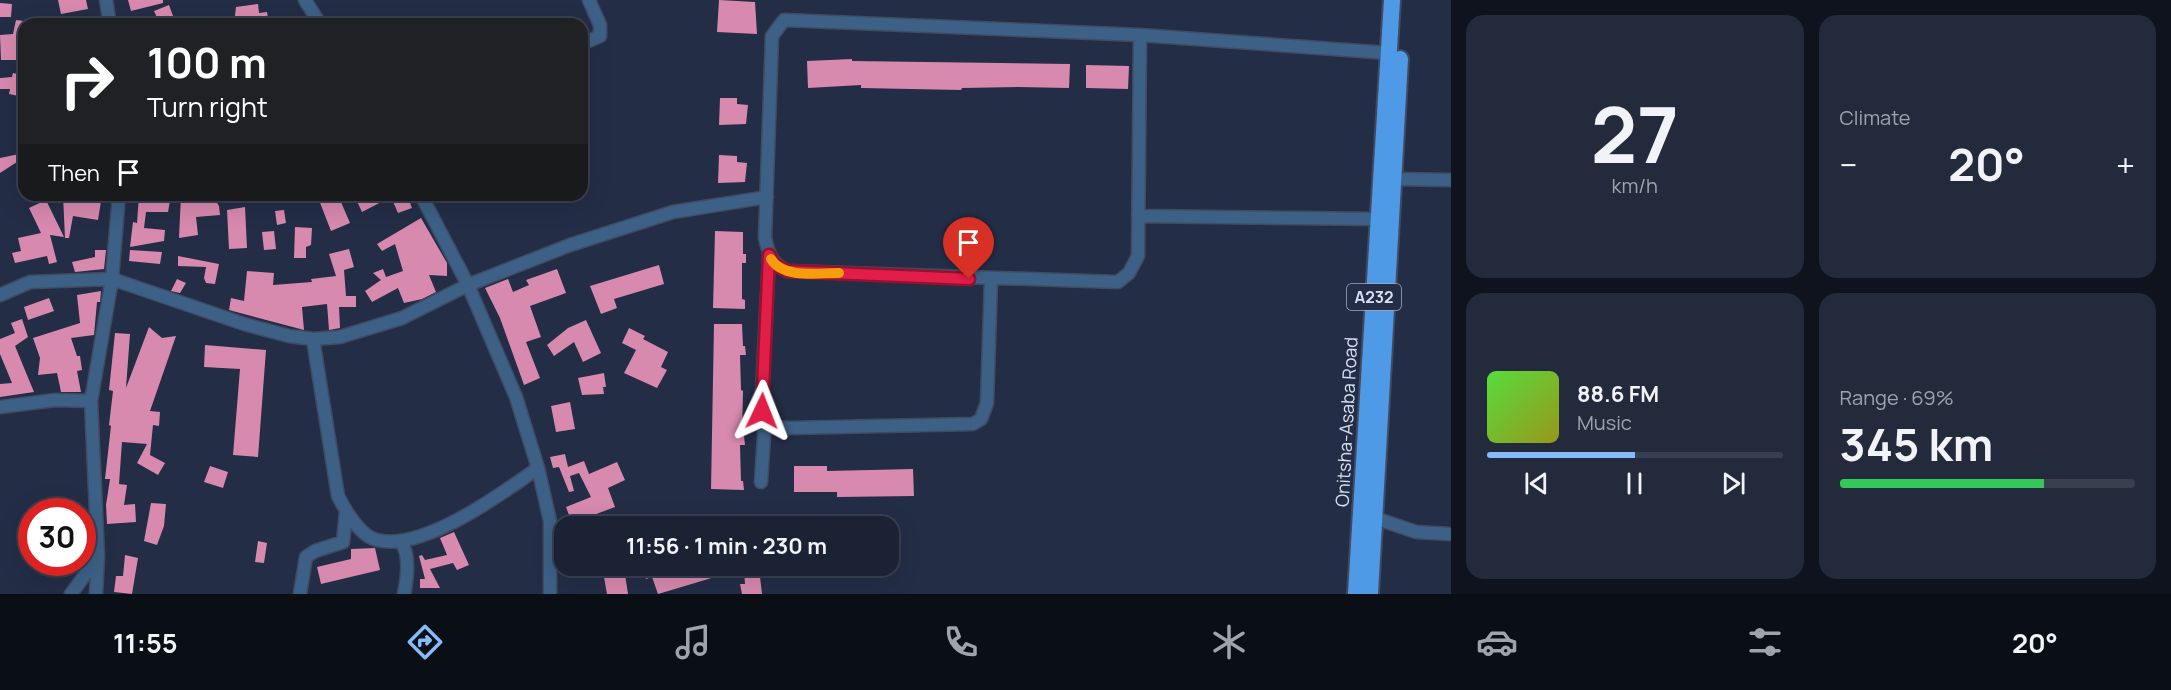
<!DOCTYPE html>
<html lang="en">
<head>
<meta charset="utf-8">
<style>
  body { margin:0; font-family:Manrope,sans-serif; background:#232a3c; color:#f1f3f6; height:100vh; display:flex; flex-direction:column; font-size:22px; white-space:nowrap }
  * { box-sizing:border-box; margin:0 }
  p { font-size:20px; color:#9fa4ac }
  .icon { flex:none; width:33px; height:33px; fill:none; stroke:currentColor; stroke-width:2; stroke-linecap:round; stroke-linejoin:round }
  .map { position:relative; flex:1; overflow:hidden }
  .sheet { display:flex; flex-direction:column; gap:15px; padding:15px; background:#0e131d; width:720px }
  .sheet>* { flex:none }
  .hud { position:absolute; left:18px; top:18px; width:570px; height:183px; border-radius:18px; box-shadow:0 6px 24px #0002,0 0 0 2px #383f4f; background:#202124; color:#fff; overflow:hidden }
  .speed { position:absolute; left:18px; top:498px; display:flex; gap:12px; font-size:30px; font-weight:700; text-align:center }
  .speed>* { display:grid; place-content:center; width:78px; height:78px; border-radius:50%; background:#1a2234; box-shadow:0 6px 24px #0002,0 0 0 2px #383f4f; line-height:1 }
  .speed .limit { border:9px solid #d22; background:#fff; color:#111 }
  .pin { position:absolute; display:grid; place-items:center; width:51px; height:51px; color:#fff; margin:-62px -26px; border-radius:50% 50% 50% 0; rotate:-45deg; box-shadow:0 0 6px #0007 }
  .pin .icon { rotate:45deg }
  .me { position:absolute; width:66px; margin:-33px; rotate:2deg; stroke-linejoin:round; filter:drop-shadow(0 0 4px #0008) }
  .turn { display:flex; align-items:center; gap:21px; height:126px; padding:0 30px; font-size:27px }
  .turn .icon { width:78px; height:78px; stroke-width:2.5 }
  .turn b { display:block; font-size:42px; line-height:51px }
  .then { display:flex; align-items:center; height:57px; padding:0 30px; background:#0003; gap:12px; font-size:22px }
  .big { font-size:45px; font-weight:700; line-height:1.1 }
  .sheet .card { flex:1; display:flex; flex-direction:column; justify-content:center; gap:9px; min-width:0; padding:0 21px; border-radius:18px; background:#232a3c }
  .sheet .dial { align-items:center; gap:0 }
  .dial b { font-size:78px; line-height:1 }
  .song { display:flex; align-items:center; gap:18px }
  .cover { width:72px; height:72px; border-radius:9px; background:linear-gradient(135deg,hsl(110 70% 55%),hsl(60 70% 35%)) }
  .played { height:6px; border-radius:3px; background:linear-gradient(90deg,#85bbfb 50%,#383f4f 50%) }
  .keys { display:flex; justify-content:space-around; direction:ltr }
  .heat { display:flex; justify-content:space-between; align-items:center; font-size:33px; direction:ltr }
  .charge { height:9px; border-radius:4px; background:linear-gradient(90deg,#34c759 69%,#383f4f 0) }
  .sheet .tiles { flex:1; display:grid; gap:15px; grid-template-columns:repeat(2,1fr) }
  .trip { position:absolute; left:554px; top:516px; width:345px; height:60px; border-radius:18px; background:#1a2234; box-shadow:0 6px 24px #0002,0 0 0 2px #383f4f; font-weight:700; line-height:60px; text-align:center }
  .dock { display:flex; height:96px; justify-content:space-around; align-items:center; background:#0a0e15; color:#9fa4ac }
  .dock .icon { width:42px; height:42px }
  .dock .current { color:#85bbfb }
  .dock b { font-size:27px; color:#f1f3f6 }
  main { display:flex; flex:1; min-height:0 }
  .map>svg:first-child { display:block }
  .building { fill:#d789ae }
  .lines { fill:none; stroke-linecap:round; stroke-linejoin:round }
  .minor-casing { stroke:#404a61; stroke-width:15 }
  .trunk-casing { stroke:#404a61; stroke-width:20 }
  .minor { stroke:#3d6086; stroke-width:12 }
  .trunk { stroke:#4e9ae6; stroke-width:16 }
  .route-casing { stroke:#92132f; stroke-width:15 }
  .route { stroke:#e11d48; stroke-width:10 }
  .slow { stroke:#f59e0b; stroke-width:10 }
  .labels { text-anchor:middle; stroke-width:6; stroke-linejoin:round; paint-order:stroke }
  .shield { fill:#232d46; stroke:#a2aabe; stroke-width:1.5 }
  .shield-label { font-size:16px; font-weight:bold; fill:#d9e0f1 }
  .street-label { font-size:18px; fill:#d9e0f1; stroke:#232d46 }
</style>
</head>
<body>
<main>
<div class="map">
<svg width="1451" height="594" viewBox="0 0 1451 594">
  <rect width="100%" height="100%" fill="#232d46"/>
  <path class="building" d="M58 0H86L88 9 61 14Z
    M128 0H163V3L131 11Z
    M719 0 755 2 757 34 717 32Z
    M0 3 12 4 11 17H0Z
    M258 4 259 13 267 12 269 24H234L236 7Z
    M169 5 176 24H160L154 11Z
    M16 20 24 21V48L18 47 17 60H1L0 35 13 34Z
    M852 59V61L1070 64 1069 88 1018 87 962 88 961 90 861 88V85L808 88 807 61Z
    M1086 65 1129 66 1128 89 1086 88Z
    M13 73 22 75 19 96 9 94 10 89H0V78L12 77Z
    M720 98H737V104L748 105 746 124 719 125Z
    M24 153V162H17L0 173V158Z
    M719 155 737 156V162L747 163 745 182 718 183Z
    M63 195H102L98 220 73 216 69 238H65Z
    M139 195H171L168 212H146L144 228 165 230 164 241 130 247 133 222 137 223Z
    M181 195H212L219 206 220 215 196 217 198 235 179 238Z
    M317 195H338L350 223 331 231Z
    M354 195H407L412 208 398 213 391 197 362 212Z
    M46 200 64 237 50 235 57 262 49 264 47 256 15 263 12 253 21 251 18 238 41 233 29 208Z
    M245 207 247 248 229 249 227 210Z
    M284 210 286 223 277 225 275 211Z
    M421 218 447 263V276L429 275 436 292 422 299 404 303 398 288 372 302 365 291 381 280 373 273 383 269 386 277 403 271 395 244 382 251 377 244Z
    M295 227 312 228 311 245 306 247V258H294Z
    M274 231 276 249 264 250 262 232Z
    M715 231 743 232V254H746V263H742V299L745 300V309L713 308Z
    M349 249 354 267 344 270 346 296H356V307H339L340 328 329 330 327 304 302 307 304 330 229 310 231 298 244 301 247 271 274 273 273 285 312 282 311 279 336 276 329 254Z
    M95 250H106L104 269 75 272 72 262 95 257Z
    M130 250 162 252 160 264 129 261Z
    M178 256 219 264 215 284 206 283 204 278 206 267 178 266Z
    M659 265 664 284 614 299 617 308 601 314 590 286Z
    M557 269 566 293 530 306 541 337 526 342 540 378 524 385 500 318 485 288 508 279 513 292 529 285 526 280Z
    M177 279 186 283 180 293 171 291Z
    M101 291 100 302H97L94 335 71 338 77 356H80L82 370 77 371 81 392H61L57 373 38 375 40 358 33 338 80 323 77 295Z
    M49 298 54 311 28 320 24 307Z
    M22 319 28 337 15 346 34 392 0 397V384L12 383 0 354V339L15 333 11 323Z
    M586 320 601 353 583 362 574 342 554 356 547 345 568 328Z
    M714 324H742L743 346H745L746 355H740L741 390 743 391 742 436H744L745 445H740L741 481H743L744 490 711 489Z
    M149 327 162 338 176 336 150 411 160 412 159 426 153 425 150 455 165 463 158 475 137 463 147 444 122 442 119 484 127 485 124 505 135 504 136 522 107 524 106 505 110 479H105L111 426 109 425 113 391 109 390 115 333 130 334 126 388Z
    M629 328 645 336 643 339 668 352 661 367 667 370 657 388 624 373 636 350 622 343Z
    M205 345 266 350 258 457 233 455 240 369 204 367Z
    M604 373 606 387H603L604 394 582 395 578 378Z
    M570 402 575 429 556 432 551 406Z
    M565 454 568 467 584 461 589 474 617 462 625 480 608 488 615 507 572 523 566 507 591 497 579 473 570 476 574 491 569 492 559 467 553 468 550 457Z
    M210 466 228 472 223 488 204 482Z
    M794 466H827V471L913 469 914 496 837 497V492H794Z
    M151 503 166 504 164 526 157 545 144 541Z
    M454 532 469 565 457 570 453 563 430 569 440 588H420V579H425L419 556 422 555 425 560 447 555 440 538Z
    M258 541 267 543 264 563 255 562Z
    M375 548 380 570 321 584 317 567 351 559V549Z
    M125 555 138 558 132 594 114 592 116 576H123Z
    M602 566H619L625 574 628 594H607Z
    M643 566H691L694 571 712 566 715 577 658 594 652 577 646 579Z
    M759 568 762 594H742L740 584H745L744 570Z"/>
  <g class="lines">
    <defs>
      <path id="minor" d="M106 0 110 24
        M305 0 320 24
        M1140 35 1138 256 1129 273 1118 282 787 271C771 263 769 255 765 238L772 36 784 20 1140 35 1389 53
        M582 44 600 36V25L589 0
        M1393 179 1451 180
        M421 195 468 285 516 397 538 468 550 521V594
        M1138 216 1378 219 1385 215
        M0 295 30 282 112 279 244 324 289 336 313 339 340 337 402 318 468 285 570 245 673 212 767 197
        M313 339 338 496C345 510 360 536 377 540 422 552 503 493 538 468
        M0 407 55 400 91 401
        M765 421 774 427 789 428 973 424 981 419 987 403 991 279
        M761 482 765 421 761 411 769 256
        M1375 518 1416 532 1451 534
        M400 541C411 553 407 579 404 594
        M71 594 98 557
        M96 594 98 556 91 401 112 279 119 195
        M300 594 306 557 315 551 343 542 346 511"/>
      <path id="trunk" d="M1356 594 1392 0
        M1370 594 1400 59"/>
    </defs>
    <use href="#minor" class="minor-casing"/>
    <use href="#trunk" class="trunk-casing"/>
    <use href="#minor" class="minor"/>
    <use href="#trunk" class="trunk"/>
  </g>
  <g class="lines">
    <defs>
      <path id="route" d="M762 411 769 255 774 264 787 271 969 279"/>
    </defs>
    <use href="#route" class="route-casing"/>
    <use href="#route" class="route"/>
    <path class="slow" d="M771 259C783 279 819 273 839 273"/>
  </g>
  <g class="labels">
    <rect class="shield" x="1347" y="284" width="54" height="26" rx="4.5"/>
    <g class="shield-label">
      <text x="1374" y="303">A232</text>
    </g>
    <g class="street-label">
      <text transform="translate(1347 422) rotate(-87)" y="6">Onitsha-Asaba Road</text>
    </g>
  </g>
</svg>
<div class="speed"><div class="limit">30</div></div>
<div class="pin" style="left:969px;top:279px;background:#d93025"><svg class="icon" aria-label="arrive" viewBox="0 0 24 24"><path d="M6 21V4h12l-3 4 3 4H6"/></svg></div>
<svg class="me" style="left:762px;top:411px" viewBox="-20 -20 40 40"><path d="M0-17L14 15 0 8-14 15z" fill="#e11d48" stroke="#fff" stroke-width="4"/></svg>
<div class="trip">11:56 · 1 min · 230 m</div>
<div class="hud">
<div class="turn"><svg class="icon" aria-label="right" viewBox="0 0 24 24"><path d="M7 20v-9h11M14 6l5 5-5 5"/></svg><div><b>100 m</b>Turn right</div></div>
<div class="then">Then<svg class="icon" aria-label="arrive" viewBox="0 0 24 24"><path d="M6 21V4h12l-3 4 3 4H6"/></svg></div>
</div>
</div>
<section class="sheet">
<div class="tiles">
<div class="card dial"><b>27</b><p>km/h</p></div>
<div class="card"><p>Climate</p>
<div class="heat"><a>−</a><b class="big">20°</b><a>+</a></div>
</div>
<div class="card">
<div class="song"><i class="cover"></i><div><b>88.6 FM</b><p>Music</p></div></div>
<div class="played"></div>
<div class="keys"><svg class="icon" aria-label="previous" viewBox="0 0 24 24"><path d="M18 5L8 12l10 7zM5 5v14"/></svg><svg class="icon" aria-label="pause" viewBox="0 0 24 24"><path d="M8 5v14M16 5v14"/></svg><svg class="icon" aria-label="next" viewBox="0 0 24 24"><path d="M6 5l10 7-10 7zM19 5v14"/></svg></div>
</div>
<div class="card"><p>Range · 69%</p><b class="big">345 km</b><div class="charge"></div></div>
</div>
</section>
</main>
<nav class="dock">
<b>11:55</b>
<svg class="icon current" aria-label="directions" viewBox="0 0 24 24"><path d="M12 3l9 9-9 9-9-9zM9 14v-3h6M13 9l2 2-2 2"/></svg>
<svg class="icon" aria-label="music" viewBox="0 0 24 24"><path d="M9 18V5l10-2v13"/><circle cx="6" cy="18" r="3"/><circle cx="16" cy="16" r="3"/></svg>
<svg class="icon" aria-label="phone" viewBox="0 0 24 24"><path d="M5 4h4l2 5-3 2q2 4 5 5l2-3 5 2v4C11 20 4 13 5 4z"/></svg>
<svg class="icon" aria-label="climate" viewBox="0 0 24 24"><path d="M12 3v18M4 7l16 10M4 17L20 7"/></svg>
<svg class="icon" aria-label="car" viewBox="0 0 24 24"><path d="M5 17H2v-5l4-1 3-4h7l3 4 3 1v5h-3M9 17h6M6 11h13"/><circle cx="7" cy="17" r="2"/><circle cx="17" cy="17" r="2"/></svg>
<svg class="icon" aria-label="filters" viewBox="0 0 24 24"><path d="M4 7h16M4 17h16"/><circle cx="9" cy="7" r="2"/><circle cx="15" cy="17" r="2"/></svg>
<b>20°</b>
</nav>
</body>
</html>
